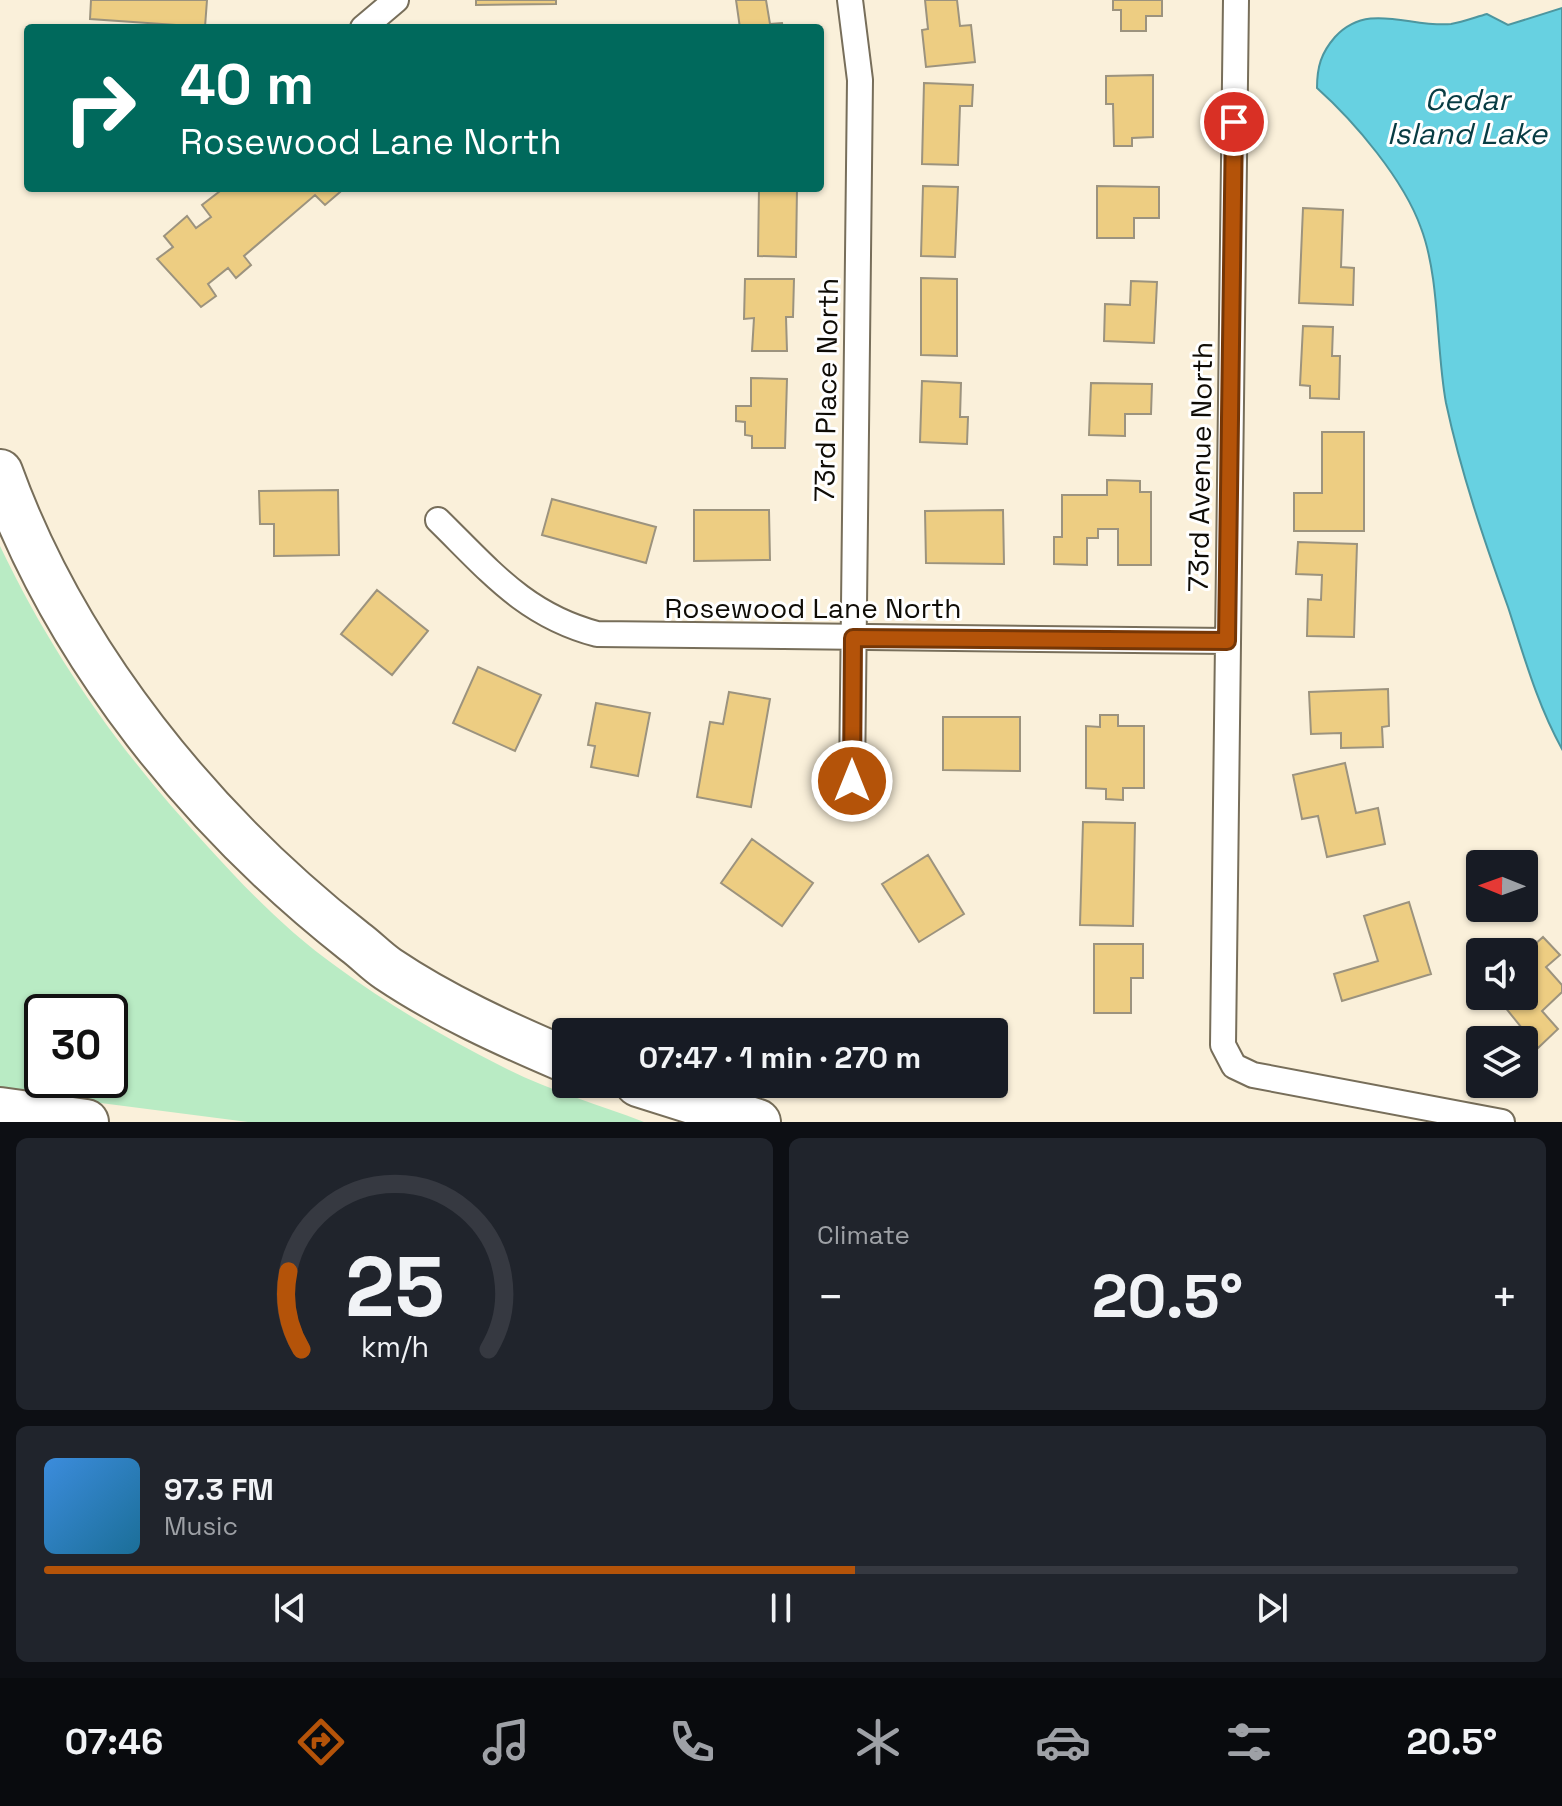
<!DOCTYPE html>
<html lang="en">
<head>
<meta charset="utf-8">
<style>
  body { margin:0; font-family:"Space Grotesk",sans-serif; background:#20242c; color:#f1f3f6; height:100vh; display:flex; flex-direction:column; font-size:30px; white-space:nowrap }
  * { box-sizing:border-box; margin:0 }
  p { font-size:26px; color:#9ea1a6 }
  .icon { flex:none; width:44px; height:44px; fill:none; stroke:currentColor; stroke-width:2; stroke-linecap:round; stroke-linejoin:round }
  .map { position:relative; height:1122px; overflow:hidden }
  .drawer { display:flex; flex-direction:column; gap:16px; padding:16px; background:#0d0f14; flex:1 }
  .drawer>* { flex:none }
  .hud { position:absolute; left:24px; top:24px; width:800px; height:168px; border-radius:8px; box-shadow:0 2px 6px #0004; background:#00695c; color:#fff; overflow:hidden }
  .needle { width:52px; rotate:271deg }
  .tools { position:absolute; left:1466px; top:850px; display:grid; gap:16px }
  .tools a { display:grid; place-items:center; width:72px; height:72px; border-radius:8px; background:#171b24; box-shadow:0 2px 6px #0004; font-size:40px }
  .speed { position:absolute; left:24px; top:994px; display:flex; gap:16px; font-size:40px; font-weight:700; text-align:center }
  .speed>* { display:grid; place-content:center; width:104px; height:104px; border-radius:50%; background:#171b24; box-shadow:0 2px 6px #0004; line-height:1 }
  .speed .limit { border:4px solid #111; border-radius:12px; background:#fff; color:#111 }
  .pin { position:absolute; display:grid; place-items:center; width:68px; height:68px; color:#fff; margin:-34px; border:4px solid #fff; border-radius:50%; box-shadow:0 2px 8px #0007 }
  .me { position:absolute; width:88px; margin:-44px; rotate:0deg; stroke-linejoin:round; filter:drop-shadow(0 0 6px #0008) }
  .turn { display:flex; align-items:center; gap:28px; height:168px; padding:0 24px; font-size:36px }
  .turn .icon { width:104px; height:104px; stroke-width:2.5 }
  .turn b { display:block; font-size:56px; line-height:68px }
  .big { font-size:60px; font-weight:700; line-height:1.1 }
  .drawer .card { flex:1; display:flex; flex-direction:column; justify-content:center; gap:12px; min-width:0; padding:0 28px; border-radius:12px; background:#20242c }
  .drawer .dial { align-items:center; gap:0 }
  .dial svg { height:208px; overflow:visible; fill:none; stroke:#363941; stroke-width:7; stroke-linecap:round; text-anchor:middle }
  .dial text { fill:#f1f3f6; stroke:none }
  .song { display:flex; align-items:center; gap:24px }
  .cover { width:96px; height:96px; border-radius:12px; background:linear-gradient(135deg,hsl(210 70% 55%),hsl(200 70% 35%)) }
  .played { height:8px; border-radius:4px; background:linear-gradient(90deg,#b45309 55%,#363941 55%) }
  .keys { display:flex; justify-content:space-around; direction:ltr }
  .heat { display:flex; justify-content:space-between; align-items:center; font-size:44px; direction:ltr }
  .drawer .tiles { flex:1; display:grid; gap:16px; grid-template-columns:1fr 1fr }
  .card:last-child { grid-column:span 2 }
  .trip { position:absolute; left:552px; top:1018px; width:456px; height:80px; border-radius:8px; background:#171b24; box-shadow:0 2px 6px #0004; font-weight:700; line-height:80px; text-align:center }
  .dock { display:flex; height:128px; justify-content:space-around; align-items:center; background:#090b0e; color:#9ea1a6 }
  .dock .icon { width:56px; height:56px }
  .dock .active { color:#b45309 }
  .dock b { font-size:36px; color:#f1f3f6 }
  .map>svg:first-child { display:block }
  .green { fill:#b9ebc4; fill-rule:evenodd }
  .water { fill:#67d1e1; stroke:#4d969f; stroke-width:2 }
  .building { fill:#edcd82; stroke:#9c937e; stroke-width:2 }
  .lines { fill:none; stroke-linecap:round; stroke-linejoin:round }
  .street-casing { stroke:#776e5a; stroke-width:28 }
  .highway-casing { stroke:#776e5a; stroke-width:48 }
  .street { stroke:#fff; stroke-width:24 }
  .highway { stroke:#fff; stroke-width:44 }
  .route-casing { stroke:#753606; stroke-width:20 }
  .route { stroke:#b45309; stroke-width:14 }
  .labels { text-anchor:middle; stroke-width:6; stroke-linejoin:round; paint-order:stroke }
  .street-label { font-size:28px; fill:#0f0c06; stroke:#fff }
  .water-label { font-size:30px; font-style:italic; fill:#083c43; stroke:#fff }
</style>
</head>
<body>
<div class="map">
<svg width="1562" height="1122" viewBox="0 0 1562 1122">
  <rect width="100%" height="100%" fill="#faf0da"/>
  <path class="green" d="M0 546C55 661 122 754 209 848 248 891 289 933 337 967 388 1005 446 1038 503 1067 547 1090 597 1104 644 1122H248L0 1090ZM42 1012H110V1080H42Z"/>
  <path class="water" d="M1562 8V749C1537 704 1524 656 1508 607 1484 540 1461 473 1446 403 1436 350 1440 278 1421 228 1404 180 1355 122 1317 88 1317 67 1321 53 1335 37 1368 1 1410 28 1451 24 1463 22 1476 17 1487 14L1508 25Z"/>
  <path class="building" d="M91 0H207L205 27 90 19Z
    M476 0H556V4L476 5Z
    M736 0H766L770 24 782 23 783 28H740Z
    M925 0H957L960 26 971 25 975 62 926 67 922 30 928 29Z
    M1113 0H1162V16H1146V31H1121V10H1113Z
    M1153 75V137L1132 138V146H1114L1113 104H1106V76Z
    M924 83 973 85 972 106H960L958 165 922 164Z
    M923 186 958 187 955 257 921 256Z
    M1097 186 1159 187V218H1134V238H1097Z
    M224 188H337L340 192 325 205 315 195 244 256 251 265 236 278 228 268 208 284 216 296 201 307 157 259 173 247 164 236 187 216 196 228 211 217 202 205Z
    M759 188H797L796 257 758 256Z
    M1303 208 1343 210 1341 267 1354 268 1353 305 1299 303Z
    M921 278 957 279V356L921 355Z
    M745 279H794L793 317H786L787 351H752L754 318 744 319Z
    M1131 281 1157 282 1154 343 1104 341 1105 304 1130 305Z
    M1303 326 1333 327 1332 356H1340L1339 399 1310 398V386L1300 385Z
    M751 378 787 379 785 448H752V436L745 435V422L736 421V406H751Z
    M922 381 961 383 960 417H968L967 444 920 442Z
    M1091 383 1152 384 1151 414H1125V436L1089 435Z
    M1322 432H1364V531H1294V493H1322Z
    M1107 480 1140 481V492H1151V565H1118V529H1098V538H1087V565L1054 564V537H1062V495H1107Z
    M338 490 339 555 274 556V524H260L259 491Z
    M552 499 656 527 646 563 542 535Z
    M694 510H769L770 560 694 561Z
    M1003 510 1004 564 926 563 925 511Z
    M1298 542 1357 544 1354 637 1307 636 1308 599 1321 600 1322 575 1296 574Z
    M377 590 428 631 392 675 341 634Z
    M478 667 541 695 515 751 453 723Z
    M1388 689 1389 726 1382 727 1383 747 1341 748V733L1311 734 1309 692Z
    M729 692 770 699 751 807 697 797 710 722 723 724Z
    M596 703 650 713 638 776 591 767 595 746 588 745Z
    M1100 715H1118V726H1144V788H1123V800L1106 799V789L1086 788V726L1100 727Z
    M943 717H1020V771L943 770Z
    M1345 763 1356 813 1378 808 1385 844 1327 857 1318 816 1302 819 1293 775Z
    M1083 822 1135 823 1133 926 1080 925Z
    M752 839 813 883 782 926 721 883Z
    M928 855 964 914 919 942 882 884Z
    M1409 902 1431 974 1342 1001 1334 974 1378 961 1364 916Z
    M1543 937 1560 955 1546 967 1562 985V992L1542 1011 1558 1029 1538 1048 1496 996H1524V954Z
    M1094 944H1143V978H1131V1013H1094Z"/>
  <g class="lines">
    <defs>
      <path id="street" d="M850 0 860 80 852 781
        M1236 0 1223 1045 1234 1066 1253 1075 1502 1122
        M363 28 396 0
        M438 520C490 571 525 615 597 634L1227 641"/>
      <path id="highway" d="M0 472C67 657 202 822 355 942 366 950 376 961 388 969 443 1006 505 1034 566 1060
        M638 1084 758 1122
        M0 1110 86 1122"/>
    </defs>
    <use href="#street" class="street-casing"/>
    <use href="#highway" class="highway-casing"/>
    <use href="#street" class="street"/>
    <use href="#highway" class="highway"/>
  </g>
  <g class="lines">
    <defs>
      <path id="route" d="M852 781 853 638 1227 641 1234 122"/>
    </defs>
    <use href="#route" class="route-casing"/>
    <use href="#route" class="route"/>
  </g>
  <g class="labels">
    <g class="street-label">
      <text transform="translate(826 390) rotate(-89)" y="10">73rd Place North</text>
      <text transform="translate(1200 467) rotate(-89)" y="10">73rd Avenue North</text>
      <text x="813" y="618">Rosewood Lane North</text>
    </g>
    <g class="water-label">
      <text x="1467" y="110">Cedar<tspan x="1467" dy="34">Island Lake</tspan></text>
    </g>
  </g>
</svg>
<div class="tools">
<a><svg class="needle" viewBox="-14 -14 28 28"><path d="M0-13l5 13h-10z" fill="#e53935"/><path d="M0 13l5-13h-10z" fill="#9ea1a6"/></svg></a>
<a><svg class="icon" aria-label="sound" viewBox="0 0 24 24"><path d="M4 9h4l5-4v14l-5-4H4zM17 9q2 3 0 6"/></svg></a>
<a><svg class="icon" aria-label="layers" viewBox="0 0 24 24"><path d="M12 4l9 5-9 5-9-5zM3 14l9 5 9-5"/></svg></a>
</div>
<div class="speed"><div class="limit">30</div></div>
<div class="pin" style="left:1234px;top:122px;background:#d93025"><svg class="icon" aria-label="arrive" viewBox="0 0 24 24"><path d="M6 21V4h12l-3 4 3 4H6"/></svg></div>
<svg class="me" style="left:852px;top:781px" viewBox="-20 -20 40 40"><circle r="17" fill="#b45309" stroke="#fff" stroke-width="3"/><path d="M0-11L8 9 0 5-8 9z" fill="#fff"/></svg>
<div class="trip">07:47 · 1 min · 270 m</div>
<div class="hud">
<div class="turn"><svg class="icon" aria-label="right" viewBox="0 0 24 24"><path d="M7 20v-9h11M14 6l5 5-5 5"/></svg><div><b>40 m</b>Rosewood Lane North</div></div>
</div>
</div>
<section class="drawer">
<div class="tiles">
<div class="card dial"><svg viewBox="0 0 100 80">
<path d="M14 69A42 42 0 1 1 86 69"/>
<path d="M14 69A42 42 0 0 1 9 39" stroke="#b45309"/>
<text x="50" y="56" font-size="32" font-weight="700">25</text>
<text x="50" y="72" font-size="11">km/h</text>
</svg></div>
<div class="card"><p>Climate</p>
<div class="heat"><a>−</a><b class="big">20.5°</b><a>+</a></div>
</div>
<div class="card">
<div class="song"><i class="cover"></i><div><b>97.3 FM</b><p>Music</p></div></div>
<div class="played"></div>
<div class="keys"><svg class="icon" aria-label="previous" viewBox="0 0 24 24"><path d="M18 5L8 12l10 7zM5 5v14"/></svg><svg class="icon" aria-label="pause" viewBox="0 0 24 24"><path d="M8 5v14M16 5v14"/></svg><svg class="icon" aria-label="next" viewBox="0 0 24 24"><path d="M6 5l10 7-10 7zM19 5v14"/></svg></div>
</div>
</div>
</section>
<nav class="dock">
<b>07:46</b>
<svg class="icon active" aria-label="directions" viewBox="0 0 24 24"><path d="M12 3l9 9-9 9-9-9zM9 14v-3h6M13 9l2 2-2 2"/></svg>
<svg class="icon" aria-label="music" viewBox="0 0 24 24"><path d="M9 18V5l10-2v13"/><circle cx="6" cy="18" r="3"/><circle cx="16" cy="16" r="3"/></svg>
<svg class="icon" aria-label="phone" viewBox="0 0 24 24"><path d="M5 4h4l2 5-3 2q2 4 5 5l2-3 5 2v4C11 20 4 13 5 4z"/></svg>
<svg class="icon" aria-label="climate" viewBox="0 0 24 24"><path d="M12 3v18M4 7l16 10M4 17L20 7"/></svg>
<svg class="icon" aria-label="car" viewBox="0 0 24 24"><path d="M5 17H2v-5l4-1 3-4h7l3 4 3 1v5h-3M9 17h6M6 11h13"/><circle cx="7" cy="17" r="2"/><circle cx="17" cy="17" r="2"/></svg>
<svg class="icon" aria-label="filters" viewBox="0 0 24 24"><path d="M4 7h16M4 17h16"/><circle cx="9" cy="7" r="2"/><circle cx="15" cy="17" r="2"/></svg>
<b>20.5°</b>
</nav>
</body>
</html>
